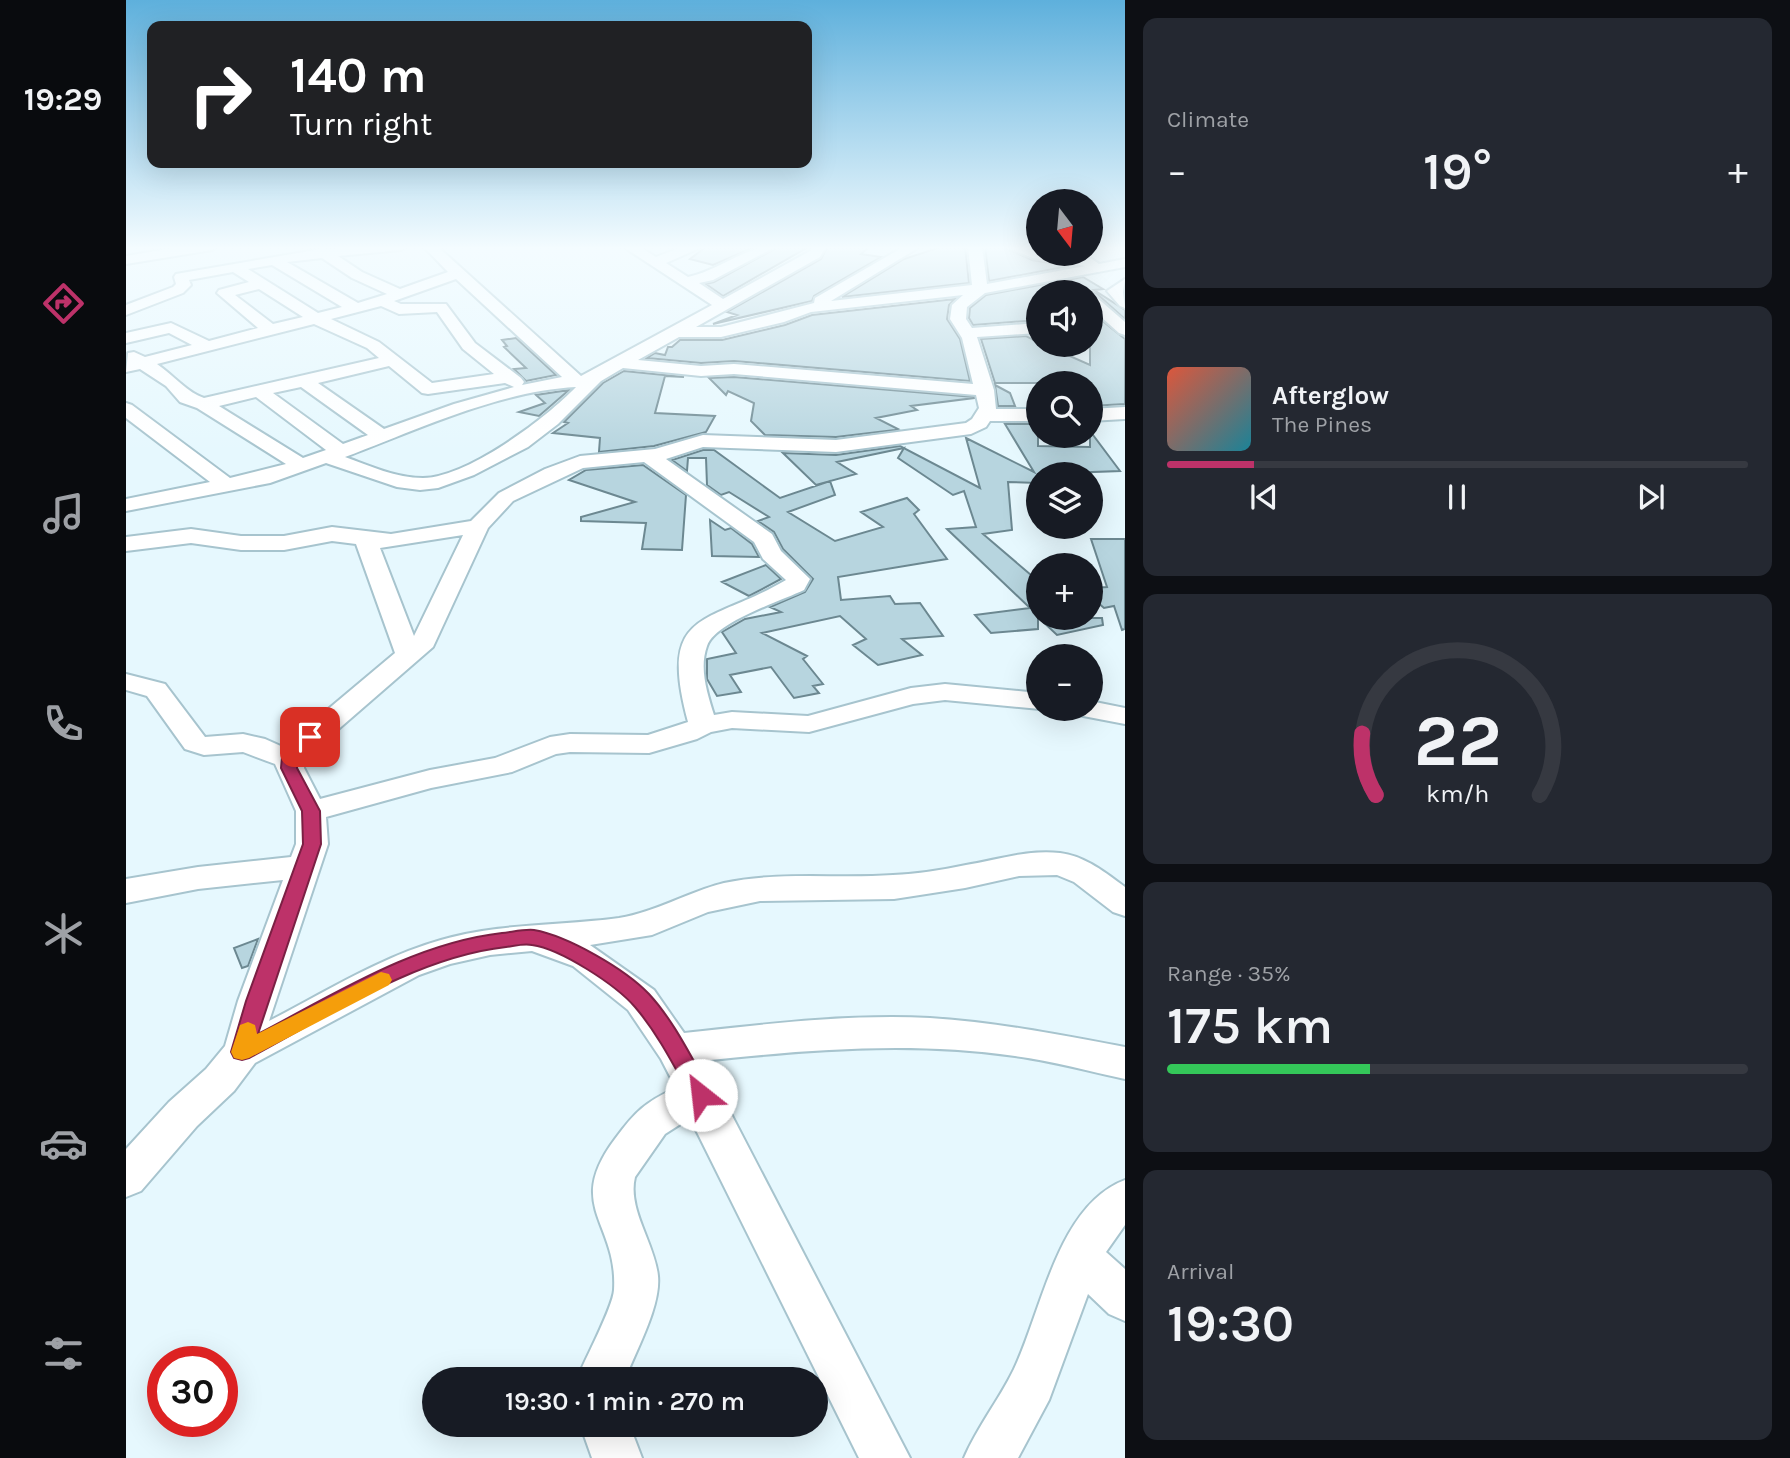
<!DOCTYPE html>
<html lang="en">
<head>
<meta charset="utf-8">
<style>
  body { margin:0; font-family:Karla,sans-serif; background:#242831; color:#f1f3f6; height:100vh; display:flex; flex-direction:column; font-size:26px; white-space:nowrap }
  * { box-sizing:border-box; margin:0 }
  p { font-size:23px; color:#9ea1a6 }
  .icon { flex:none; width:38px; height:38px; fill:none; stroke:currentColor; stroke-width:2; stroke-linecap:round; stroke-linejoin:round }
  .map { position:relative; flex:1; overflow:hidden }
  .panel { display:flex; flex-direction:column; gap:18px; padding:18px; background:#0d0f14; width:665px }
  .panel>* { flex:none }
  .guide { position:absolute; left:21px; top:21px; width:665px; height:147px; border-radius:14px; box-shadow:0 7px 28px #0002; background:#202124; color:#fff; overflow:hidden }
  .needle { width:46px; rotate:164deg }
  .tools { position:absolute; left:900px; top:189px; display:grid; gap:14px }
  .tools a { display:grid; place-items:center; width:77px; height:77px; border-radius:50%; background:#171b24; box-shadow:0 7px 28px #0002; font-size:35px }
  .speed { position:absolute; left:21px; top:1346px; display:flex; gap:14px; font-size:35px; font-weight:700; text-align:center }
  .speed>* { display:grid; place-content:center; width:91px; height:91px; border-radius:50%; background:#171b24; box-shadow:0 7px 28px #0002; line-height:1 }
  .speed .limit { border:10px solid #d22; background:#fff; color:#111 }
  .pin { position:absolute; display:grid; place-items:center; width:60px; height:60px; color:#fff; margin:-30px; border-radius:14px; box-shadow:0 4px 10px #0006 }
  .me { position:absolute; width:77px; margin:-38px; rotate:331deg; stroke-linejoin:round; filter:drop-shadow(0 0 5px #0008) }
  .turn { display:flex; align-items:center; gap:24px; height:147px; padding:0 28px; font-size:32px }
  .turn .icon { width:91px; height:91px; stroke-width:2.5 }
  .turn b { display:block; font-size:49px; line-height:60px }
  .big { font-size:52px; font-weight:600; line-height:1.1 }
  .panel .card { flex:1; display:flex; flex-direction:column; justify-content:center; gap:10px; min-width:0; padding:0 24px; border-radius:14px; background:#242831 }
  .panel .dial { align-items:center; gap:0 }
  .dial svg { height:182px; overflow:visible; fill:none; stroke:#363941; stroke-width:7; stroke-linecap:round; text-anchor:middle }
  .dial text { fill:#f1f3f6; stroke:none }
  .song { display:flex; align-items:center; gap:21px }
  .cover { width:84px; height:84px; border-radius:10px; background:linear-gradient(135deg,hsl(10 70% 55%),hsl(190 70% 35%)) }
  .played { height:7px; border-radius:4px; background:linear-gradient(90deg,#bd3269 15%,#363941 15%) }
  .keys { display:flex; justify-content:space-around; direction:ltr }
  .heat { display:flex; justify-content:space-between; align-items:center; font-size:38px; direction:ltr }
  .charge { height:10px; border-radius:5px; background:linear-gradient(90deg,#34c759 35%,#363941 0) }
  .trip { position:absolute; left:296px; top:1367px; width:406px; height:70px; border-radius:35px; background:#171b24; box-shadow:0 7px 28px #0002; font-weight:600; line-height:70px; text-align:center }
  main { display:flex; flex:1; min-height:0 }
  .tabs { display:flex; flex-direction:column; width:126px; justify-content:space-around; align-items:center; background:#090b0e; color:#9ea1a6 }
  .tabs .icon { width:49px; height:49px }
  .tabs .selected { color:#bd3269 }
  .tabs b { font-size:32px; color:#f1f3f6 }
  .map>svg:first-child { display:block }
  .building { fill:#b7d5df; stroke:#6c8891; stroke-width:2 }
  .lines { fill:none; stroke-linecap:round; stroke-linejoin:round }
  .minor-casing { stroke:#a7c4ce; stroke-width:4 }
  .minor { fill:#fff; fill-rule:evenodd }
  .route { fill:#bd3269; stroke:#7b2044; stroke-width:2 }
  .slow { fill:#f59e0b }
</style>
</head>
<body>
<main>
<nav class="tabs">
<b>19:29</b>
<svg class="icon selected" aria-label="directions" viewBox="0 0 24 24"><path d="M12 3l9 9-9 9-9-9zM9 14v-3h6M13 9l2 2-2 2"/></svg>
<svg class="icon" aria-label="music" viewBox="0 0 24 24"><path d="M9 18V5l10-2v13"/><circle cx="6" cy="18" r="3"/><circle cx="16" cy="16" r="3"/></svg>
<svg class="icon" aria-label="phone" viewBox="0 0 24 24"><path d="M5 4h4l2 5-3 2q2 4 5 5l2-3 5 2v4C11 20 4 13 5 4z"/></svg>
<svg class="icon" aria-label="climate" viewBox="0 0 24 24"><path d="M12 3v18M4 7l16 10M4 17L20 7"/></svg>
<svg class="icon" aria-label="car" viewBox="0 0 24 24"><path d="M5 17H2v-5l4-1 3-4h7l3 4 3 1v5h-3M9 17h6M6 11h13"/><circle cx="7" cy="17" r="2"/><circle cx="17" cy="17" r="2"/></svg>
<svg class="icon" aria-label="filters" viewBox="0 0 24 24"><path d="M4 7h16M4 17h16"/><circle cx="9" cy="7" r="2"/><circle cx="15" cy="17" r="2"/></svg>
</nav>
<div class="map">
<svg width="999" height="1458" viewBox="0 0 999 1458">
  <rect width="100%" height="100%" fill="#e6f8fe"/>
  <path class="building" d="M581 246H631L587 265 564 259Z
    M654 246H684L597 296 580 284 588 282Z
    M702 246H744L735 254 755 257 688 296 686 301 587 324 611 315 601 312 695 259Z
    M818 246H839L843 283 716 297 778 259Z
    M859 246H875L906 260 943 266 863 281Z
    M957 277 977 289 968 290 999 310V319L971 294 964 292H912V320L847 325 843 318 844 308 860 295Z
    M829 299 823 305 821 319 834 339 844 381 608 361 575 363 521 358 529 353 539 355 542 347H546L554 340H596L659 325 686 315Z
    M964 311 999 339V404L964 406V383H869L855 339 900 336 912 342V345H919L964 365Z
    M390 338 430 375 400 381 388 369 400 368 378 347 381 346 376 340Z
    M498 371 558 377 539 376 529 413 589 416 580 432 528 446 473 452 474 438 427 433 442 423 438 422 477 383Z
    M608 377 848 397V398L785 406 791 410 750 418 772 429 769 430 710 437 639 435 625 421 628 403 602 391 600 395 583 378Z
    M869 385 884 393 889 406H872Z
    M443 390 413 416 393 412 419 403 410 395Z
    M879 424H912V446L964 447V431L994 471 912 474V483L882 482 886 530 857 534 912 581V629L865 633 849 615 904 608 821 529 850 527 838 491 827 495 772 458 778 448 711 462 730 474 690 485 657 453 710 455 774 446 854 488 840 438 908 472Z
    M577 450H588L654 498 704 481 709 495 662 512 709 541 757 527 735 512 781 498 793 510 788 514 821 559 712 577 715 600 764 596 769 604 794 603 817 636 776 639 796 655 752 665 727 645 740 639 714 616 636 633 681 656 677 659 697 684 687 686 693 693 668 698 645 667 604 675 615 692 591 696 581 679V659L610 653 596 632 619 619 655 612 644 607 679 592 687 579 657 549 648 532 632 521 643 517 603 492 595 495 581 485 580 458H562L561 471 546 460Z
    M517 465 560 495 556 550 516 549 520 523 455 521V517L509 502 443 480 460 470Z
    M584 520 599 530 605 528 626 544 633 557 586 556Z
    M965 539H999V629L996 630 988 606 978 608 964 596V588L981 587Z
    M640 565 655 579 623 596 596 582Z
    M913 618H976L977 625 931 635Z
    M132 939 122 966 116 968 108 948Z"/>
  <g class="lines">
    <defs>
      <path id="minor" d="M58 246H92L86 250 0 264V256Z
        M229 246H281L275 250 212 256 236 272 274 289 322 272 297 246H311L455 376 586 305 496 246H512L530 257 558 246H578L540 263 562 277C594 270 619 246 651 246L587 280 573 283 597 299 684 251 687 246H700L694 257 570 327H595L688 303 689 298 779 246H795L705 301 846 285 842 246H856L861 284 959 266 907 258 877 246H898L912 251V254L966 259 973 264 999 259V267L859 293 841 307 840 319 846 328 912 323V333L851 337 868 390 870 409H912V421H864L860 427 845 434 710 452 577 447 540 459 646 534 655 551 684 579 678 590C655 601 589 622 581 646 573 668 581 693 588 715L606 712 682 716 785 688 819 684 912 693 914 709 819 700 787 704 683 732 606 728 585 732 571 739 523 753 444 752 430 754 386 772 305 788 200 817 202 844 143 1021C199 992 255 957 315 940 373 923 434 926 493 918 530 912 562 892 598 883 653 871 711 879 767 875 791 874 817 870 840 865 871 860 903 849 934 853 959 856 980 873 999 887V916L987 912 948 882 931 875 893 876 839 888 768 899 634 901 582 912 526 935 464 945 528 990 558 1033C640 1024 722 1014 804 1018 870 1022 934 1035 999 1047V1079C963 1071 926 1061 889 1056 783 1041 680 1050 575 1061L589 1083 784 1458H733L564 1118 539 1134 509 1177C501 1209 529 1244 532 1276 535 1306 510 1350 499 1379H451C459 1359 487 1307 488 1290 492 1222 438 1207 489 1139 509 1112 519 1102 550 1088L535 1059 502 1010 447 966 406 951 364 955 324 964 293 975 129 1063 108 1091 71 1126 15 1191 0 1197V1149L43 1102 80 1069 99 1046 112 1001 157 880 72 889 0 903V879L72 867 165 857 170 844V811L149 764 117 752 78 755 59 749 21 696 0 690V674L39 684 79 737 117 734 139 739 157 747 269 653 230 544 206 541 158 550H115L65 543 0 551V537L65 529 115 536H158L206 527 265 534 345 521 373 493 419 469 454 456 529 449 577 435 710 440 840 423 846 419 853 408 850 395 608 374 575 376 497 368 475 381 432 424 402 447 348 475 312 488 294 490 271 487 200 463 144 483 0 511V499L84 482 0 418V403L6 405 104 478 160 464 71 408 54 402 40 386 14 369 0 372 2 353 8 352 19 357 66 345 43 333 0 343V333L45 323 83 341 132 328 91 293 93 290 123 282 107 272 63 280 65 285 57 293 0 315V305L47 287 50 284 48 277 50 274 189 250 195 247 201 249ZM196 258 226 278 261 294 232 303 161 262ZM146 265 216 307 192 313 122 269ZM330 279 436 377 396 385 398 382 395 378 349 343 320 304H275L268 301ZM133 289 177 317 147 324 109 295ZM837 295 826 305 824 319 836 338 847 384 608 364 575 366 512 360 553 337H595L658 322 685 312ZM255 306 273 314 311 312 337 349 368 374 306 383 253 342 205 319ZM188 324 241 348 253 358 78 398C62 393 47 375 31 364ZM263 366 296 393 302 394 379 383 388 387 328 404 258 429 192 383ZM175 387 242 435 217 444 147 393ZM450 387C419 419 342 477 297 478 270 478 244 466 219 457 290 430 373 391 450 387ZM130 397 200 450 177 458 93 406ZM518 462 628 542 637 559 660 580C582 626 531 607 562 722L522 735 444 734 424 737 369 758 304 770 194 799 178 768V759L307 647 362 528 387 501 457 468ZM337 535 288 636 254 548Z
        M999 279 997 292 999 308 994 306 981 291Z
        M964 295 969 296 999 322V335L993 333 964 307Z
        M999 407V419L964 421V409Z
        M964 701 999 708V724L952 715 948 709H964Z
        M999 1180V1225L980 1252 999 1269V1321L983 1314 962 1294 923 1400 892 1458H838C851 1427 873 1400 888 1369 916 1310 932 1205 999 1180Z
        M454 1424H503L516 1458H466Z"/>
    </defs>
    <use href="#minor" class="minor-casing"/>
    <use href="#minor" class="minor"/>
  </g>
  <linearGradient id="sky" x2="0" y2="1"><stop stop-color="#5eb0dc"/><stop offset="0.55" stop-color="#f4fcff"/><stop offset="1" stop-color="#f4fcff" stop-opacity="0"/></linearGradient>
  <rect width="999" height="451" fill="url(#sky)"/>
  <path class="route" d="M184 732 192 737 172 758 171 768 194 811 195 844 132 1034C209 994 288 943 376 933 386 932 398 929 408 930 442 936 499 969 523 994 548 1021 565 1057 583 1088L586 1095 583 1102 575 1104 568 1102C550 1070 533 1035 509 1007 490 985 435 949 406 945 398 943 388 946 380 947 290 957 202 1016 123 1058L116 1060 108 1058 105 1052 120 1001 177 844 176 811 155 768 156 757 178 734Z"/>
  <path class="slow" d="M255 972 263 974 266 980 263 985 123 1058 116 1060 108 1058 105 1052 114 1025 122 1022 129 1025 131 1034Z"/>
</svg>
<div class="tools">
<a><svg class="needle" viewBox="-14 -14 28 28"><path d="M0-13l5 13h-10z" fill="#e53935"/><path d="M0 13l5-13h-10z" fill="#9ea1a6"/></svg></a>
<a><svg class="icon" aria-label="sound" viewBox="0 0 24 24"><path d="M4 9h4l5-4v14l-5-4H4zM17 9q2 3 0 6"/></svg></a>
<a><svg class="icon" aria-label="search" viewBox="0 0 24 24"><circle cx="10" cy="10" r="6"/><path d="M15 15l6 6"/></svg></a>
<a><svg class="icon" aria-label="layers" viewBox="0 0 24 24"><path d="M12 4l9 5-9 5-9-5zM3 14l9 5 9-5"/></svg></a>
<a>+</a>
<a>−</a>
</div>
<div class="speed"><div class="limit">30</div></div>
<div class="pin" style="left:184px;top:737px;background:#d93025"><svg class="icon" aria-label="arrive" viewBox="0 0 24 24"><path d="M6 21V4h12l-3 4 3 4H6"/></svg></div>
<svg class="me" style="left:575px;top:1095px" viewBox="-20 -20 40 40"><circle r="19" fill="#fff"/><path d="M0-13L10 11 0 6-10 11z" fill="#bd3269"/></svg>
<div class="trip">19:30 · 1 min · 270 m</div>
<div class="guide">
<div class="turn"><svg class="icon" aria-label="right" viewBox="0 0 24 24"><path d="M7 20v-9h11M14 6l5 5-5 5"/></svg><div><b>140 m</b>Turn right</div></div>
</div>
</div>
<section class="panel">
<div class="card"><p>Climate</p>
<div class="heat"><a>−</a><b class="big">19°</b><a>+</a></div>
</div>
<div class="card">
<div class="song"><i class="cover"></i><div><b>Afterglow</b><p>The Pines</p></div></div>
<div class="played"></div>
<div class="keys"><svg class="icon" aria-label="previous" viewBox="0 0 24 24"><path d="M18 5L8 12l10 7zM5 5v14"/></svg><svg class="icon" aria-label="pause" viewBox="0 0 24 24"><path d="M8 5v14M16 5v14"/></svg><svg class="icon" aria-label="next" viewBox="0 0 24 24"><path d="M6 5l10 7-10 7zM19 5v14"/></svg></div>
</div>
<div class="card dial"><svg viewBox="0 0 100 80">
<path d="M14 69A42 42 0 1 1 86 69"/>
<path d="M14 69A42 42 0 0 1 8 42" stroke="#bd3269"/>
<text x="50" y="56" font-size="32" font-weight="700">22</text>
<text x="50" y="72" font-size="11">km/h</text>
</svg></div>
<div class="card"><p>Range · 35%</p><b class="big">175 km</b><div class="charge"></div></div>
<div class="card"><p>Arrival</p><b class="big">19:30</b></div>
</section>
</main>
</body>
</html>
